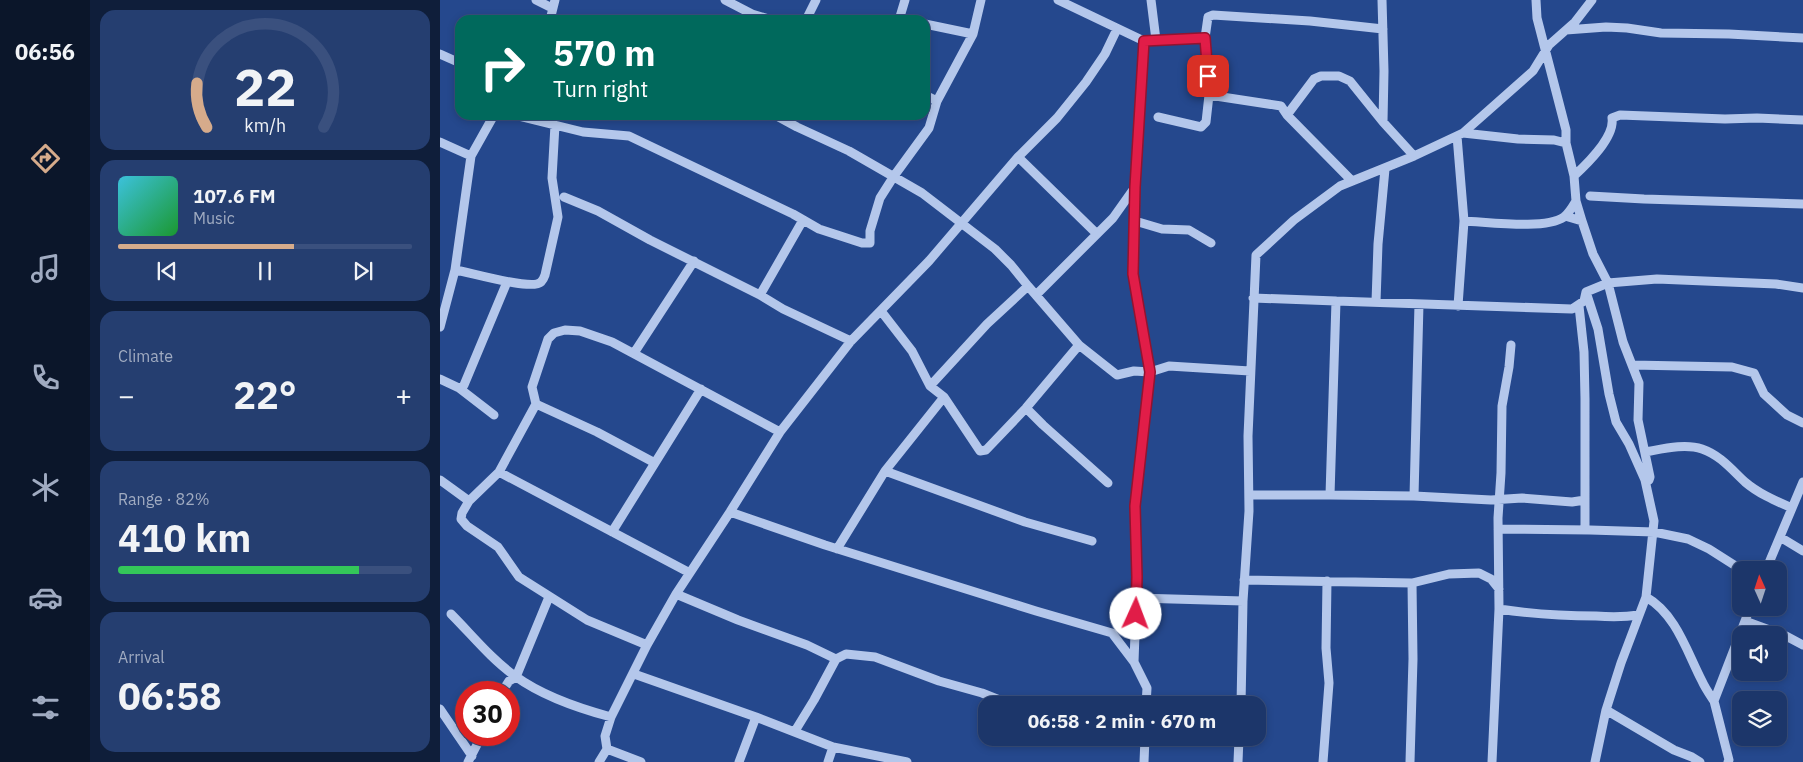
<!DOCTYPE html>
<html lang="en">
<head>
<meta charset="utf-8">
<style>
  body { margin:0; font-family:"IBM Plex Sans",sans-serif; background:#253e70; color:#f1f3f6; height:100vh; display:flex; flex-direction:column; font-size:19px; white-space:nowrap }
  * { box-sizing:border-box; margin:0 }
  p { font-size:16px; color:#a0abc1 }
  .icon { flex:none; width:28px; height:28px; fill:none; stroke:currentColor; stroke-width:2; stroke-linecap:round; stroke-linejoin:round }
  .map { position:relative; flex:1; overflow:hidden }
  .sheet { display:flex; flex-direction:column; gap:10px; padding:10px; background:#0f1e3a; width:350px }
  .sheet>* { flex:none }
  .hud { position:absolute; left:15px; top:15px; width:475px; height:105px; border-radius:15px; box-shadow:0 2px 8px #0003,0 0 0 1px #3a507e; background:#00695c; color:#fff; overflow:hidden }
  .needle { width:32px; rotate:357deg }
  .controls { position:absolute; left:1292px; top:561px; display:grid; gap:10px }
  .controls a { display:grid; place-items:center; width:55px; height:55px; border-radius:10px; background:#1c366a; box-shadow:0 2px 8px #0003,0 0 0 1px #3a507e; font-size:25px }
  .speed { position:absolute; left:15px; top:681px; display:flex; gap:10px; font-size:25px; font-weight:700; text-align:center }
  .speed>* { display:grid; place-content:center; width:65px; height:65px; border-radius:50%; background:#1c366a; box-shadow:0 2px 8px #0003,0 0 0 1px #3a507e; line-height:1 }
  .speed .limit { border:8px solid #d22; background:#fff; color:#111 }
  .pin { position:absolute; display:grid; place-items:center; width:42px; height:42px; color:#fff; margin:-21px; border-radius:10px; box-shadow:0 2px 8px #0006 }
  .me { position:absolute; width:55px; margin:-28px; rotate:2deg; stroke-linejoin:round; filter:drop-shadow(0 0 4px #0008) }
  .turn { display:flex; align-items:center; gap:18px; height:105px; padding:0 15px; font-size:22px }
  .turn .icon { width:65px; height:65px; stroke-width:2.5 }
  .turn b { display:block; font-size:35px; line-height:42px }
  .big { font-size:38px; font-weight:700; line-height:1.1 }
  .sheet .card { flex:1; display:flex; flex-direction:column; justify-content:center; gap:8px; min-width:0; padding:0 18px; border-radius:15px; background:#253e70 }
  .sheet .dial { align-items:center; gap:0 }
  .dial svg { height:130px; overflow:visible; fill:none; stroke:#3a507e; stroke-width:7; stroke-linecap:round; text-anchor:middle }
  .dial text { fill:#f1f3f6; stroke:none }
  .song { display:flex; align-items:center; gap:15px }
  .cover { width:60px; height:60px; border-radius:8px; background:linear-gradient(135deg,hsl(190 70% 55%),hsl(130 70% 35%)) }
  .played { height:5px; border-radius:2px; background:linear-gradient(90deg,#d6ab8b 60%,#3a507e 60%) }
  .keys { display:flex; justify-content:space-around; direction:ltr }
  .heat { display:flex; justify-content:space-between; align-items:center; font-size:28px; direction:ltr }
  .charge { height:8px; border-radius:4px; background:linear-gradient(90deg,#34c759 82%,#3a507e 0) }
  .trip { position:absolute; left:538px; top:696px; width:288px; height:50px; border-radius:15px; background:#1c366a; box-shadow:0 2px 8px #0003,0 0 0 1px #3a507e; font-weight:700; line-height:50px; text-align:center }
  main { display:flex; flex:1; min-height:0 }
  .dock { display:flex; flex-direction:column; width:90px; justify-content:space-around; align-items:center; background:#0b162a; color:#a0abc1 }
  .dock .icon { width:35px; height:35px }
  .dock .on { color:#d6ab8b }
  .dock b { font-size:22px; color:#f1f3f6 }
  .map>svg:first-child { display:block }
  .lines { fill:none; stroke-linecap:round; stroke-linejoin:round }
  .minor { stroke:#b4c7eb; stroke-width:9 }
  .route-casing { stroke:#92132f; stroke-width:12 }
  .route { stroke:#e11d48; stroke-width:9 }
</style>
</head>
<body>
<main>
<nav class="dock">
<b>06:56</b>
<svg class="icon on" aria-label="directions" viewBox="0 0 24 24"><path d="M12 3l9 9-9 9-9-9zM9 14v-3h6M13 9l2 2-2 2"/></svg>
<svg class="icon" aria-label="music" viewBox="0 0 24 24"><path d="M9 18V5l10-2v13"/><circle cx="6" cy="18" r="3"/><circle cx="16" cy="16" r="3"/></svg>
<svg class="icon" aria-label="phone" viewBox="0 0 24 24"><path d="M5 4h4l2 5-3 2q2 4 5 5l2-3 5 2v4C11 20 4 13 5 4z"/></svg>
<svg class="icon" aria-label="climate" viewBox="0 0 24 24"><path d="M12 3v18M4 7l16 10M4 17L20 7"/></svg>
<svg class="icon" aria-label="car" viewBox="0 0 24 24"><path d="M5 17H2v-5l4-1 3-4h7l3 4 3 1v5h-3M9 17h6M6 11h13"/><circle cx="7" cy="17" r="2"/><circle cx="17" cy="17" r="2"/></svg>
<svg class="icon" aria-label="filters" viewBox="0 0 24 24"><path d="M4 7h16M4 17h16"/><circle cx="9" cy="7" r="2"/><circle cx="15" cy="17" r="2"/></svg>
</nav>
<section class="sheet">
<div class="card dial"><svg viewBox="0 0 100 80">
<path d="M14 69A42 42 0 1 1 86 69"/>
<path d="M14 69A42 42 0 0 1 8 42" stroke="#d6ab8b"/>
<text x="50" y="56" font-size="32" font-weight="700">22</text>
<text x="50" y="72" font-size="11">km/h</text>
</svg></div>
<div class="card">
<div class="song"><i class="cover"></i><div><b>107.6 FM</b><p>Music</p></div></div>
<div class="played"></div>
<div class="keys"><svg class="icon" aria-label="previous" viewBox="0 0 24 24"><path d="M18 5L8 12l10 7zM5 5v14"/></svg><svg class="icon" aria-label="pause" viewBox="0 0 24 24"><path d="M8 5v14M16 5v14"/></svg><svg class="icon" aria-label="next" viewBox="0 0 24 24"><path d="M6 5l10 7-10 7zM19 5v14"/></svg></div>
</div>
<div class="card"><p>Climate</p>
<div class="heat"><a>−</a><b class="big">22°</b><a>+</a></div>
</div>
<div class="card"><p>Range · 82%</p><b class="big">410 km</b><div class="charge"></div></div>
<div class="card"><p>Arrival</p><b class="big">06:58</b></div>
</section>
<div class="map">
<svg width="1363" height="762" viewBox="0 0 1363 762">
  <rect width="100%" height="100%" fill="#25488d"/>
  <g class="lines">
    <path class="minor" d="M96 0 112 8
      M285 0 312 14 332 20
      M618 0 704 41 765 38
      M711 0 716 40
      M942 0 944 71 943 122
      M1096 0 1097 18 1126 130V143L1134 176 1136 201 1142 221
      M110 20 115 0
      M366 20 376 0
      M459 20 465 0
      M485 24 533 34
      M1126 30 1166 27 1187 28 1221 33 1289 34 1363 38
      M704 41 695 187 693 274 710 372 695 506 697 577 694 662 707 688 706 705
      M0 54 20 63
      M485 95 497 101
      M769 95 765 38 768 17 773 15 870 21 943 29
      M74 115 143 132 189 136 353 214 379 229 422 243H430V231L440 198 454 176 489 128 497 101 533 34 541 0
      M335 115 357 127 409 151 482 193 555 249 571 265 588 286
      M847 115 874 79 881 76H899L910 81 943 122 974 156
      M718 117 761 127 766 122 769 95 841 106 847 115 912 181
      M1023 133 1078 139 1114 140 1126 143
      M1017 136 1024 221C1049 222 1105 230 1124 217 1129 213 1133 206 1136 201
      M0 142 31 156
      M578 157 657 234
      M1134 176C1148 163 1175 137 1172 118L1180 115 1285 119 1317 118 1363 120
      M1150 196 1204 199 1363 204
      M124 197 158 211 210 240 320 295 343 309 411 341
      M1125 216 1142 221 1153 254 1168 283 1183 342 1199 383 1198 420 1210 477 1209 480H1205
      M695 221 722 229 749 230 771 243
      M15 270C29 272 92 291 101 282 103 280 104 278 105 275L118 217 112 178 115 125
      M1146 292 1158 329 1169 394 1176 422 1189 444 1205 480 1214 521 1206 597C1236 614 1247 652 1262 681 1265 688 1270 695 1274 701
      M320 295 363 220
      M596 295 673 218 695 187
      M813 298 896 301 890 495 974 496
      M896 301 1132 309 1144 301 1146 292 1168 283 1217 279 1336 284 1363 288
      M936 302 938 244 945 169
      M979 304 974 496 1051 500 1082 498 1132 502 1145 500
      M1018 306 1024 221
      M1139 306 1144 352 1145 399V530
      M441 311 472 351 490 386 504 397 540 451 546 450 586 408 639 345 677 375 694 371 710 372 729 366 810 371
      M0 327 15 270 31 156 54 115
      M194 353 254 261
      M1192 365 1292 367 1314 373 1324 394 1347 415 1363 423
      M0 379 19 388 24 385 67 282
      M490 386 547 324 588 286 639 345
      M19 388 54 415
      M96 404 157 432 215 463
      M586 408 603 425 668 483
      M1205 452C1222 449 1245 443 1262 449 1280 455 1292 470 1305 482 1319 494 1336 501 1352 508
      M445 471 504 397
      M59 472 250 573
      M0 480 29 501
      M809 495H890
      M290 512 385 545 596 611 672 633 694 662
      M1058 529 1150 530 1214 532 1248 539 1269 549 1302 570
      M172 532 261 389
      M1340 537 1363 551
      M397 549 445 471 585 522 652 541
      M1326 570 1363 482
      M804 580 972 583 1009 574 1039 573 1051 579 1059 589
      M236 594 298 620 367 645 396 659
      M697 598 803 601
      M1059 609C1091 614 1124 616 1156 616 1171 617 1185 617 1199 615
      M11 614C32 635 51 659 75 676 101 695 141 709 171 717
      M1305 621 1346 636 1363 645
      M207 645 147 620 79 577 58 547 27 526 21 519 22 513 29 501 59 472 96 404 92 387 108 339 114 333 125 330 140 331 172 342 340 432
      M194 674 316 717 393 747 467 762
      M62 692 69 681 76 677 109 597
      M801 705 803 601 809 511 808 436 816 255 854 220 900 186 974 156 1023 133 1093 71 1109 45 1135 22 1152 0
      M0 709 32 756
      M1166 710 1234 750 1252 757 1260 762
      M355 731 374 700 396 659 406 654 435 657 499 681 542 693 572 705
      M167 749 201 762
      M28 762 42 735
      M159 762 167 749 165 736 171 717 207 645 236 594 290 512 340 432 411 341 489 261 578 157 617 118 646 82 665 54 677 29
      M299 762 316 717
      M388 762 393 747
      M704 762 705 738
      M798 762 799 738
      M883 762 889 683 886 648 887 581
      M970 762 973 659 972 583
      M1052 762 1059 609 1058 518 1061 473 1062 406 1069 367 1071 345
      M1155 762 1166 710 1181 663 1206 597
      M1288 762 1289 760 1274 701 1310 608"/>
  </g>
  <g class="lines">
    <defs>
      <path id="route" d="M696 614 697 577 695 506 710 372 693 274 695 187 704 41 765 38 768 76"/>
    </defs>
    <use href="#route" class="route-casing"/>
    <use href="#route" class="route"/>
  </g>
</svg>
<div class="controls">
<a><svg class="needle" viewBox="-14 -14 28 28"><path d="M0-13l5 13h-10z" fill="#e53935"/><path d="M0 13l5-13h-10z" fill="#a0abc1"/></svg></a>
<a><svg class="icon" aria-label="sound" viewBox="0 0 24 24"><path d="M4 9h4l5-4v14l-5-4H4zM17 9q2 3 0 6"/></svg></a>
<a><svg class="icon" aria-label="layers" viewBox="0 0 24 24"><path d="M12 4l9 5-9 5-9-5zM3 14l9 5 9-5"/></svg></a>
</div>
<div class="speed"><div class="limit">30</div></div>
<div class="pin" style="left:768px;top:76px;background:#d93025"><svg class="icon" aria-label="arrive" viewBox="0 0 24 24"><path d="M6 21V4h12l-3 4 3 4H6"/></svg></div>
<svg class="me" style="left:696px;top:614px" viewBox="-20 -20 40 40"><circle r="19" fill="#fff"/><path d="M0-13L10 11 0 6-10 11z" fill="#e11d48"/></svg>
<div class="trip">06:58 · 2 min · 670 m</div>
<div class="hud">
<div class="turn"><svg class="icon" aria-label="right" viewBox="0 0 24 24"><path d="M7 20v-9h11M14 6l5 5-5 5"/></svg><div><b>570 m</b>Turn right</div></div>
</div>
</div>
</main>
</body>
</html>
